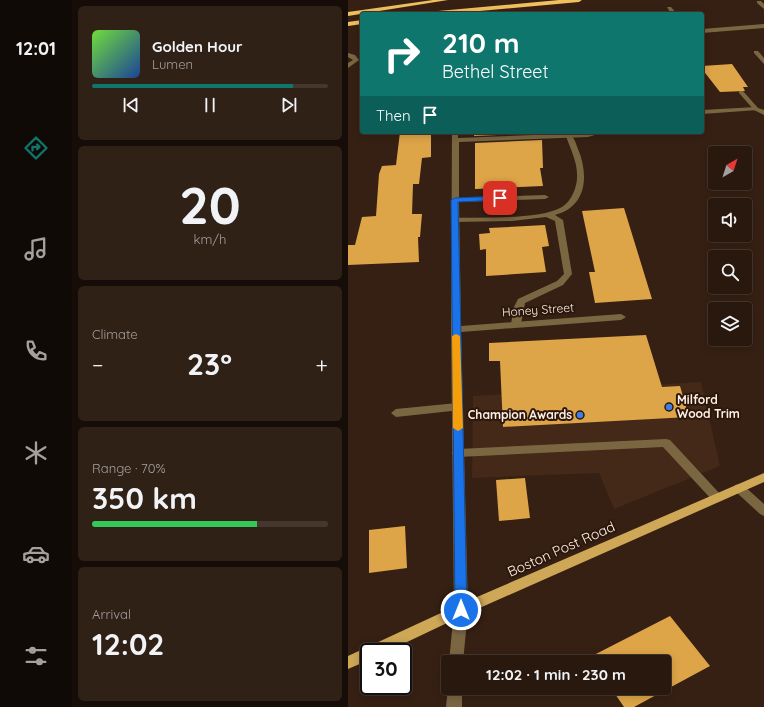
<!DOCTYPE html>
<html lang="en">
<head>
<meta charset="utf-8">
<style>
  body { margin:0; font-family:Quicksand,sans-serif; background:#302117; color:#f1f3f6; height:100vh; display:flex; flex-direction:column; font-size:15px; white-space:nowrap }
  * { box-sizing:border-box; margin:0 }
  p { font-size:13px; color:#a5a09e }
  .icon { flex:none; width:22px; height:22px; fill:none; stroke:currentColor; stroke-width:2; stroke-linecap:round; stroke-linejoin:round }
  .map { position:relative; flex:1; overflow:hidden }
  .side { display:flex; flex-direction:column; gap:6px; padding:6px; background:#160d08; width:276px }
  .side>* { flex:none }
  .banner { position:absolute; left:12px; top:12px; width:344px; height:122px; border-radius:4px; box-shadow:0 2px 10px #0003,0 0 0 1px #44372e; background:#0f766e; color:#fff; overflow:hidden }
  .needle { width:26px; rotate:39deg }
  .buttons { position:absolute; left:360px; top:146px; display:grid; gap:8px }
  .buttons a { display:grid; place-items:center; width:44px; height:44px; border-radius:4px; background:#28180e; box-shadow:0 2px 10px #0003,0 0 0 1px #44372e; font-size:20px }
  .speed { position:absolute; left:12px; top:643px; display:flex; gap:8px; font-size:20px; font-weight:700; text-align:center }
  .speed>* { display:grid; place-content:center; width:52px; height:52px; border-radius:50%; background:#28180e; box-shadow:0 2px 10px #0003,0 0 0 1px #44372e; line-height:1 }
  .speed .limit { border:2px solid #111; border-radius:6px; background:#fff; color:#111 }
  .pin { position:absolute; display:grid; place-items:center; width:34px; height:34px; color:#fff; margin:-17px; border-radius:8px; box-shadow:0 2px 6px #0006 }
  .me { position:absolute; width:44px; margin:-22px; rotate:0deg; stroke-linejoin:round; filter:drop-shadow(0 0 3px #0008) }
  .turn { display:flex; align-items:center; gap:14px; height:84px; padding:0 16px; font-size:18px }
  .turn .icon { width:52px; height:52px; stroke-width:2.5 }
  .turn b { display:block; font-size:28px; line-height:34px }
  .then { display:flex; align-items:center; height:38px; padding:0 16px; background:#0003; gap:8px; font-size:15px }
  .big { font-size:30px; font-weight:700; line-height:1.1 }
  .side .card { flex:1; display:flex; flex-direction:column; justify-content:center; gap:6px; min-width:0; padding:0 14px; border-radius:6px; background:#302117 }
  .side .dial { align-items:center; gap:0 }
  .dial b { font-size:52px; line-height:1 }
  .song { display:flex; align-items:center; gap:12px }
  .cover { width:48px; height:48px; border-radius:6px; background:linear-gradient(135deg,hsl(100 70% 55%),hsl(220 70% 35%)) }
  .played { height:4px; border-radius:2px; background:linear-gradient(90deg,#0f766e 85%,#44372e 85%) }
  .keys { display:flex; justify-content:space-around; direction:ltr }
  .heat { display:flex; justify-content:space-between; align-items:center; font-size:22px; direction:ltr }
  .charge { height:6px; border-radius:3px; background:linear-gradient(90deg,#34c759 70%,#44372e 0) }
  .trip { position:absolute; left:93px; top:655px; width:230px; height:40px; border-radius:4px; background:#28180e; box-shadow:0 2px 10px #0003,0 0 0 1px #44372e; font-weight:700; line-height:40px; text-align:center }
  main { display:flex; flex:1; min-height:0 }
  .menu { display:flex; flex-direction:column; width:72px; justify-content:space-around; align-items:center; background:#100a06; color:#a5a09e }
  .menu .icon { width:28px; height:28px }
  .menu .current { color:#0f766e }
  .menu b { font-size:18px; color:#f1f3f6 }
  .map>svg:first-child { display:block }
  .built { fill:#442818 }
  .building { fill:#dea548 }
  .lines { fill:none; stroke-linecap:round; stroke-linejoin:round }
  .lane { fill:#7a6742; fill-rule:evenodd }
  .street { fill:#7a6742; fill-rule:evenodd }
  .primary { fill:#cea757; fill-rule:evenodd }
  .highway { fill:#f0c05e; fill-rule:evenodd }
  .route { fill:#1a73e8; stroke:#114b97 }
  .slow { fill:#f59e0b }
  .shop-dot { fill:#3f7fe0; stroke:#2c170a; stroke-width:1.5 }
  .labels { text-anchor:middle; stroke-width:4; stroke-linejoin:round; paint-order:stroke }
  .street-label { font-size:12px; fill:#ffefe7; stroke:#2c170a }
  .poi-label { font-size:12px; font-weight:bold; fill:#ffefe7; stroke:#2c170a; text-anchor:start }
  .near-street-label { font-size:14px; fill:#ffefe7; stroke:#2c170a }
</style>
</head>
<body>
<main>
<nav class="menu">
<b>12:01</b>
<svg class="icon current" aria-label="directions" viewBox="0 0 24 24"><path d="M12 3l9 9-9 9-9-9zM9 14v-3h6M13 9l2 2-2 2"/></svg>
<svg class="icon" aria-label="music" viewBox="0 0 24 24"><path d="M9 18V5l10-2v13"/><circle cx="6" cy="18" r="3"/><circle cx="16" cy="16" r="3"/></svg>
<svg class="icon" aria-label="phone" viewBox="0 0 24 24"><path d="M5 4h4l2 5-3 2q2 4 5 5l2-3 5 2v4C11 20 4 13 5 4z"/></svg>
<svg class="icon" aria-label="climate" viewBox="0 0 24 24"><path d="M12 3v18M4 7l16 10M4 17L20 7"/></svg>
<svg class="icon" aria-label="car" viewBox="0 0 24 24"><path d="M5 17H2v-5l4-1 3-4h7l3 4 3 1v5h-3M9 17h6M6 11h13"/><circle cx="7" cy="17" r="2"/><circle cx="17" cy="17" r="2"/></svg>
<svg class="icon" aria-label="filters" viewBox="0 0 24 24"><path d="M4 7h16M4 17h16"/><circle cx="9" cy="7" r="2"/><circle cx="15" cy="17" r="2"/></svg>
</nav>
<section class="side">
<div class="card">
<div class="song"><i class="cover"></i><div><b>Golden Hour</b><p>Lumen</p></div></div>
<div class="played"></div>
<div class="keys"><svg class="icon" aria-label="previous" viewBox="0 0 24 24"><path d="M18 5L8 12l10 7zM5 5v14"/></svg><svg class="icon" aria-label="pause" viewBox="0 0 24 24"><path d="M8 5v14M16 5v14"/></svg><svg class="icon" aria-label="next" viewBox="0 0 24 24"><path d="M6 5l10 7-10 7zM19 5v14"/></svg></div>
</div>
<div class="card dial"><b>20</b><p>km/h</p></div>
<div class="card"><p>Climate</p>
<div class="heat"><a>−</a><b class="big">23°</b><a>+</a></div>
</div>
<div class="card"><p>Range · 70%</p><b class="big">350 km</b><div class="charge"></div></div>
<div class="card"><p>Arrival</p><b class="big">12:02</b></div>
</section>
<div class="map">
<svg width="416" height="707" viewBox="0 0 416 707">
  <rect width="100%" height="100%" fill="#362013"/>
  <path class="built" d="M353 382 372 466 266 509 251 473 124 478 125 396Z"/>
  <path class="building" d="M384 64 400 87H395L397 91 372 92 354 69V66Z
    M52 132H83V157L74 158 71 184H65L64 214H74L72 237H70L71 262 0 265V245H7L14 217 28 216 31 174 34 166 48 165Z
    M126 132H194V133L126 136Z
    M194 140 195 168H192L195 186 127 189V143Z
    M276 208 304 299 247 303 241 272H247L234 211Z
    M197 225 201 246 194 247 198 272 138 276V249L132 250 131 234 142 233 141 228Z
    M298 335 314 387 332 386 341 417 155 427 152 361H141V343Z
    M177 478 182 518 151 521 148 480Z
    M57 526 59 568 21 573V530Z
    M322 616 362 666 286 707H276L263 688H316V662H245L242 657Z"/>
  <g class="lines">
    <path class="lane" d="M409 1H413L416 4V9L409 3Z
      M319 7H323L329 14H323Z
      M416 24V28L354 33V29Z
      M406 51H410L416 58V64L406 53Z
      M391 91H395L410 108 416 110V115L406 110 391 93Z
      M221 134C226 136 228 144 230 149 241 175 239 207 207 215L215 220 224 274 215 285 177 303 173 324 168 327 165 326 163 324 166 307 170 299 209 281 216 274 207 221 198 217 164 221 107 222 103 220 107 218C134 217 192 220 214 207 224 201 230 185 229 174 229 161 222 148 218 136Z
      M109 403 114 407 113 410 48 417 43 413 48 409Z
      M318 439 322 440 373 495 375 498 373 501 369 502 365 501 315 447 110 457 106 456 104 453 106 450 110 449Z
      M391 484 395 485 416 504V516L412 514 387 491 385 488 387 485Z"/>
    <path class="street" d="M0 53 7 55 11 60 0 68V63L5 60 0 57Z
      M408 107 410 108V110L354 114V110Z
      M104 132H110V138L257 132 240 137 111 142V198L197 195 201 197 197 199 111 202 113 326 273 314 278 317 273 320 113 332 120 610 115 662H101L106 610 103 329Z
      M100 687 114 688V707H98Z"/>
    <path class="primary" d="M416 473V482L118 614 38 652H21V660L0 669V656L108 606Z"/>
    <path class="highway" d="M85 0H100L0 16V12Z
      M211 0H234L231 2 99 14H76L79 12Z
      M14 20V24L0 26V22Z"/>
  </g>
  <path class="route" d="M152 196 156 198 155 200 110 202 119 610 118 614 113 615 109 614 107 610 103 200 107 198Z"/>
  <path class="slow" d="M108 334 112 336 115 428 110 431 105 428 104 336Z"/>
  <g class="shop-dot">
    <circle cx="321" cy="407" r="4"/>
    <circle cx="232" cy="415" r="4"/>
  </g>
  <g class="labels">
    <g class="street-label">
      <text transform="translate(190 310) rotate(-4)" y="4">Honey Street</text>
    </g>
    <g class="poi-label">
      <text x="329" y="404">Milford<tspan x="329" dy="14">Wood Trim</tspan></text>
      <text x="224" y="419" text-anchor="end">Champion Awards</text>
    </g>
    <g class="near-street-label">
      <text transform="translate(213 549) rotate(-24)" y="5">Boston Post Road</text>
    </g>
  </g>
</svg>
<div class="buttons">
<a><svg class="needle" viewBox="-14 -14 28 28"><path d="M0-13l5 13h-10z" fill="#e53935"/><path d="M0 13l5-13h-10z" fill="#a5a09e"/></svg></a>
<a><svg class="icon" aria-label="sound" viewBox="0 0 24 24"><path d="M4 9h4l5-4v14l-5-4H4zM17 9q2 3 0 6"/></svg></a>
<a><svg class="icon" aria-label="search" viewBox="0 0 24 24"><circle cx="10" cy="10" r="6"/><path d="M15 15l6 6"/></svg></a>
<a><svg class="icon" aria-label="layers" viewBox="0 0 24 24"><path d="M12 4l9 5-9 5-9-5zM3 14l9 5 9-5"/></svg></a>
</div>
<div class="speed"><div class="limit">30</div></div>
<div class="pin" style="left:152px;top:198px;background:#d93025"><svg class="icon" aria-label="arrive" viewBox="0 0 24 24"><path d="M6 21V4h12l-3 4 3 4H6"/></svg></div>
<svg class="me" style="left:113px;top:610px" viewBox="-20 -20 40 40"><circle r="17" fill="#1a73e8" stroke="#fff" stroke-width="3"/><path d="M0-11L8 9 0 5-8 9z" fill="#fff"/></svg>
<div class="trip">12:02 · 1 min · 230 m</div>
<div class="banner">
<div class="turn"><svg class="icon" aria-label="right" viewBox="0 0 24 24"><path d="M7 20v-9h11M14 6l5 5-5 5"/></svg><div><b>210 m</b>Bethel Street</div></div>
<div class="then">Then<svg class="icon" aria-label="arrive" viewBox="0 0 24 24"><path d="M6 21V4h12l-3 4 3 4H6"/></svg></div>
</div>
</div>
</main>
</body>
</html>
